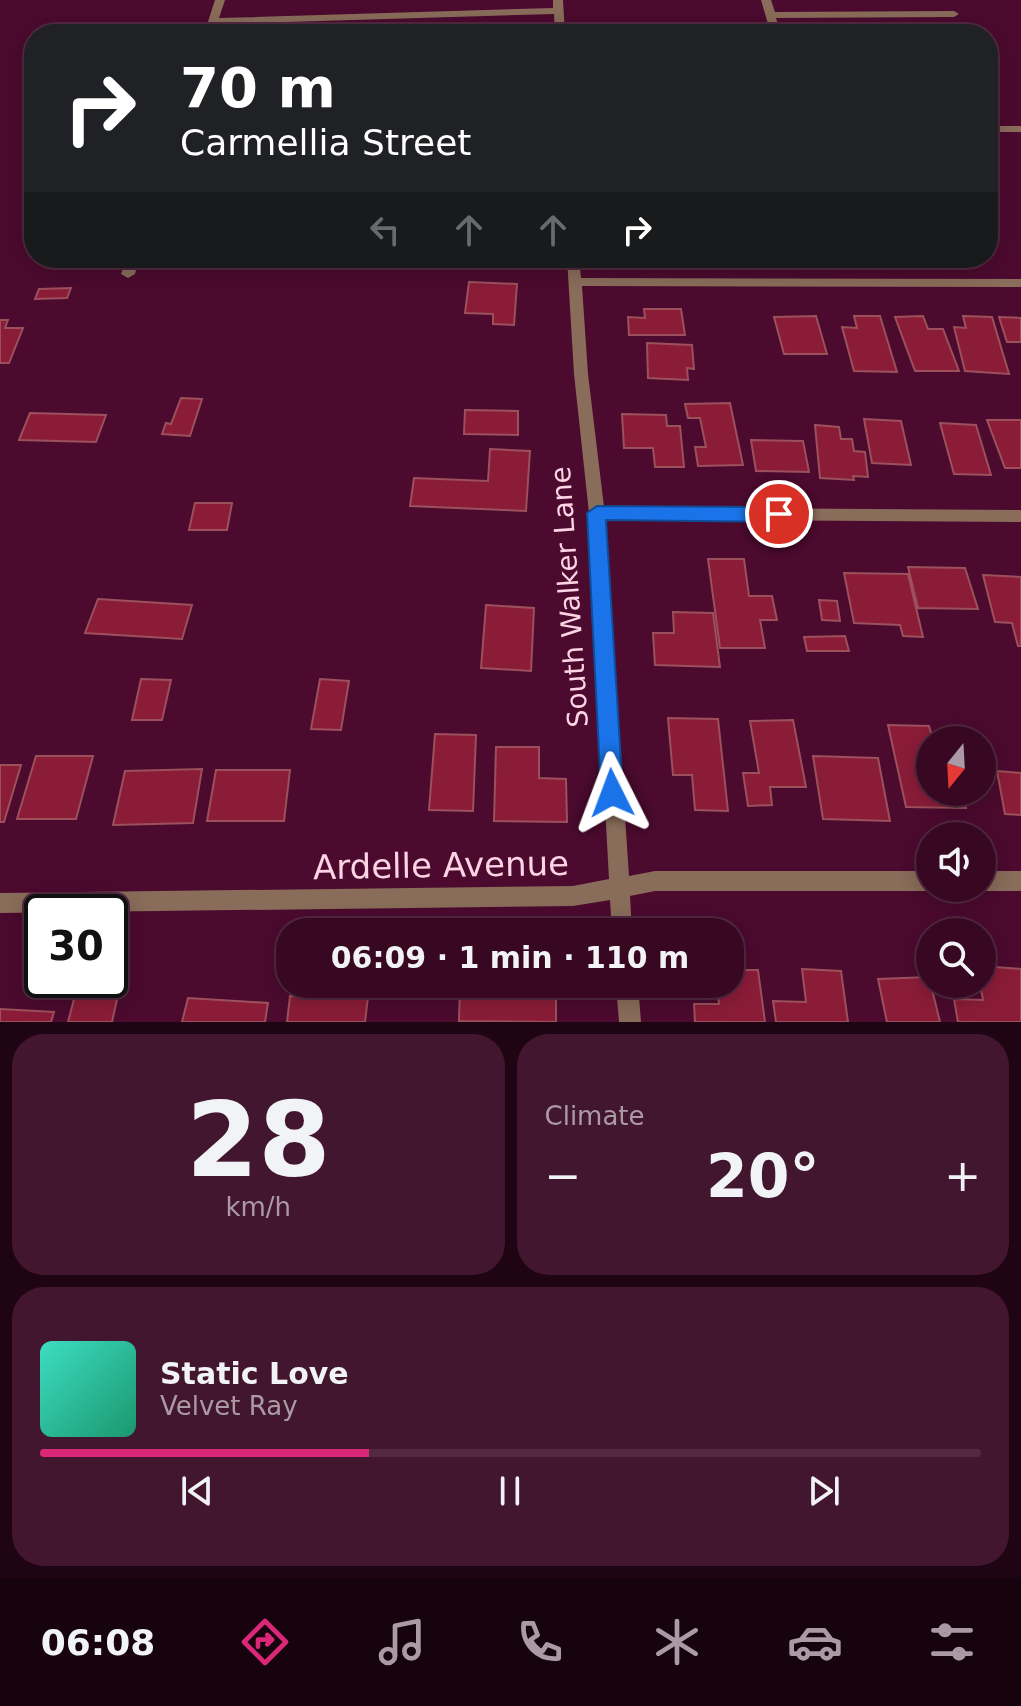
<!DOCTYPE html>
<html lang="en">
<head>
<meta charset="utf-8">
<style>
  body { margin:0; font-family:"DejaVu Sans",sans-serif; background:#43162f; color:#f1f3f6; height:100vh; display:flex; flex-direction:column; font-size:30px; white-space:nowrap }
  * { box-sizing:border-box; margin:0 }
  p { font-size:26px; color:#ab9aa5 }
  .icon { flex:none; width:44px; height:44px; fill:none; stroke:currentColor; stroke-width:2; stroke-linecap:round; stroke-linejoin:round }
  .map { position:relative; height:1022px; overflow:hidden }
  .sheet { display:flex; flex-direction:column; gap:12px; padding:12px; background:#1f0413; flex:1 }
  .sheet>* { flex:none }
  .top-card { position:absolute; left:24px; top:24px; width:974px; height:244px; border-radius:32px; box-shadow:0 4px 20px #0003,0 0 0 2px #522940; background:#202124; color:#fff; overflow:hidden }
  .needle { width:52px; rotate:198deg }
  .tools { position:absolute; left:916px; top:726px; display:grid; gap:16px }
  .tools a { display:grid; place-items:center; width:80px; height:80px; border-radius:50%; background:#380822; box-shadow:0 4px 20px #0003,0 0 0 2px #522940; font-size:40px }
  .speed { position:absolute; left:24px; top:894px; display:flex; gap:16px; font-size:40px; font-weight:700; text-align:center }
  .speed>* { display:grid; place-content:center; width:104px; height:104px; border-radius:50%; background:#380822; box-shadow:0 4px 20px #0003,0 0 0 2px #522940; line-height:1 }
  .speed .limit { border:4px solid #111; border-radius:12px; background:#fff; color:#111 }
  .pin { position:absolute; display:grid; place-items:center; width:68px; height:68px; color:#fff; margin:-34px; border:4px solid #fff; border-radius:50%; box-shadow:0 2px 8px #0007 }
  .me { position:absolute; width:88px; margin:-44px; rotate:357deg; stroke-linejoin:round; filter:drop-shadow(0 0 6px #0008) }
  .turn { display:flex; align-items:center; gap:28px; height:168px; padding:0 24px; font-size:36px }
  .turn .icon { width:104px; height:104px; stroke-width:2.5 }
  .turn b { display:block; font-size:56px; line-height:68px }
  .lanes { display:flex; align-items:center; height:76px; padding:0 24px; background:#0003; justify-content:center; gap:40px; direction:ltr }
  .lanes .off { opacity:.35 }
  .big { font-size:60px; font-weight:700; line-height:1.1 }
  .sheet .widget { flex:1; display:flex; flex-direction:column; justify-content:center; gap:12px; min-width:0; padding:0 28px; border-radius:32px; background:#43162f }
  .sheet .dial { align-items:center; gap:0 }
  .dial b { font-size:104px; line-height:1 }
  .song { display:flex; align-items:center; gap:24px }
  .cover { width:96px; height:96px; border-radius:12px; background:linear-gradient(135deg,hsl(170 70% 55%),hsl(160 70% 35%)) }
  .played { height:8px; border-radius:4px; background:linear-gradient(90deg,#db2777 35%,#522940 35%) }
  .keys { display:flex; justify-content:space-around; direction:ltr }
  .heat { display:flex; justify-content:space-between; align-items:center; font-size:44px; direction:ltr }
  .sheet .tiles { flex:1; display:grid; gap:12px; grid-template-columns:1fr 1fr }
  .widget:last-child { grid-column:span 2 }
  .trip { position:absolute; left:276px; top:918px; width:468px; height:80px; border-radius:32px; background:#380822; box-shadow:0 4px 20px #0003,0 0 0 2px #522940; font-weight:700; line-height:80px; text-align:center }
  .menu { display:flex; height:128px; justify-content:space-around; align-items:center; background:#16030e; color:#ab9aa5 }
  .menu .icon { width:56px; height:56px }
  .menu .current { color:#db2777 }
  .menu b { font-size:36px; color:#f1f3f6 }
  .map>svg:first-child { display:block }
  .building { fill:#8a1c38; stroke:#9c505b; stroke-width:2 }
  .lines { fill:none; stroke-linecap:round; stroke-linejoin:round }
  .minor { fill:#896c5a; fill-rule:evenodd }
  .route { fill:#1a73e8; stroke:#114b97; stroke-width:2 }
  .labels { text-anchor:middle; stroke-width:8; stroke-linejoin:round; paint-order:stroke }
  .street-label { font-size:28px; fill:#fdd4e4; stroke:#4b0a2e }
  .near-street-label { font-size:34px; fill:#fdd4e4; stroke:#4b0a2e }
</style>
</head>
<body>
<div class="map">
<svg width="1021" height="1022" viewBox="0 0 1021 1022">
  <rect width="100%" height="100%" fill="#4b0a2e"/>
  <path class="building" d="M469 282 517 284 514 325 493 324V314L465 313Z
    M71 288 67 298 35 299 39 289Z
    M644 309H681L685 335H629L628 317 645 318Z
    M816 316 827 354H784L774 317Z
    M854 316H880L897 372 854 371 842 327 857 328Z
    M923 316 928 329H943L959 371H915L895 317Z
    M963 316 992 317 1009 374 965 371 954 327 966 328Z
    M999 317 1021 318V342H1007Z
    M0 320H8L5 328H23L9 363H0Z
    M647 343 692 345 694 369 687 368 688 380 648 378Z
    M181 398 202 399 190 436 162 434 166 423 171 424Z
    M730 403 743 465 698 466 695 447H706L700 418H688L685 404Z
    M465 410 518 411V435L464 434Z
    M30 413 106 415 96 442 19 440Z
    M622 414 666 415 667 426H680L684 467H655L653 448H624Z
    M864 419 901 421 911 465 872 463Z
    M987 420H1021V468H1005Z
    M940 423 976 425 991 475 954 474Z
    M815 425 839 427 841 439H852L854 451 865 452 868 477 853 476 854 480 820 478Z
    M751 440 803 441 809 472 756 471Z
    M490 449 530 451 526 511 410 506 414 478 488 481Z
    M195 503H232L227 530H189Z
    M708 559H744L749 596H772L777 620H760L765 648H720Z
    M908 567 965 568 978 609 918 608Z
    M844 573 908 574 923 637 903 636 900 625 854 623Z
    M983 575 1021 577V646H1018L1012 623 995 622Z
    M98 599 192 605 182 639 85 633Z
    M819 600 837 601 840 621 822 620Z
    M486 605 534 608 531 671 481 668Z
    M673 612 713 613 720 667 655 665 653 633H674Z
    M845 636 849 651H807L804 637Z
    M141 679 171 680 162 720H132Z
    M320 679 349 681 341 730 311 729Z
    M668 718 718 719 728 811 695 810 692 775H673Z
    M793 720 806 787H770L772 805 748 806 743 773H759L750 721Z
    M888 725 929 726 933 740H930V792H962L966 808 906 807Z
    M435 734 476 735 473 811 429 810Z
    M496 747H539V778L566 779 567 822 494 821Z
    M36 756H93L76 819H17Z
    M813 756 878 758 890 821 823 819Z
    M0 765H21L4 822H0Z
    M202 769 193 823 113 825 125 771Z
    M216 770H290L284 821H207Z
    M997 771 1021 773V815L1005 814Z
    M982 966 1021 969V1022H958L954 999 983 1000 980 984Z
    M802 969 841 971 848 1022H776L773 1001 806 1002Z
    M730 970H758L765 1022H695L694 1004H719L717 984H730Z
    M929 977 940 1022H887L878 979Z
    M460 984H556V1022L459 1021Z
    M75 995H118L112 1022H68Z
    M290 996 368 997 365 1022H287Z
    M188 998 268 1003 265 1022H182Z
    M0 1009 54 1012 51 1022H0Z"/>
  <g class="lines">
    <path class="minor" d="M215 0H225L219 18 553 8V0H563L565 34H555L554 14 217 24 214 34H204Z
      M761 0H771L775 12 954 11 959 14 954 17 776 18 781 34H771Z
      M988 126H1021V132H988Z
      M127 258H139L135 274 128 278 121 274Z
      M567 258H579L581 278 1021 279V287L582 286 588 374 604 507 1021 510V522L605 519 629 876 655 871H930V888H937L930 891H655L630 896 632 932H612L610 900 573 906 0 913V893L573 886 609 879 589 513 574 374Z
      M982 871H1021V891H982L975 888H982Z
      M616 984H638L641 1022H619Z"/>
  </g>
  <path class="route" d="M597 506 779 507 788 514 779 522 606 520 623 793 620 800 612 803 604 800 601 793 587 513Z"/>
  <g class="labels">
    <g class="street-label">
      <text transform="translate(569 597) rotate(-94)" y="10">South Walker Lane</text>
    </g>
    <g class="near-street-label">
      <text transform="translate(441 865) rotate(-1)" y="12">Ardelle Avenue</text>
    </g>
  </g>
</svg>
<div class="tools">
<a><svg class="needle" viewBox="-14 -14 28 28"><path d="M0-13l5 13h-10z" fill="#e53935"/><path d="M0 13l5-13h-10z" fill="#ab9aa5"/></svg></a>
<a><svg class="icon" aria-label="sound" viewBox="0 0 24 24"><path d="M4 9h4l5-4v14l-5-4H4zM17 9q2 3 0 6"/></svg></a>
<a><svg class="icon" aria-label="search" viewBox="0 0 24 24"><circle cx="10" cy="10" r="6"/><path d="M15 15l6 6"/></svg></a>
</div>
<div class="speed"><div class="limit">30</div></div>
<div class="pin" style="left:779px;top:514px;background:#d93025"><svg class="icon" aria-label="arrive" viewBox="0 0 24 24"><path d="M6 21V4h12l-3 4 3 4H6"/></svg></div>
<svg class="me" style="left:612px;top:793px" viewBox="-20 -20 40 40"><path d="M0-17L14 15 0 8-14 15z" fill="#1a73e8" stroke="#fff" stroke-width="4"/></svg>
<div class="trip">06:09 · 1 min · 110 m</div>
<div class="top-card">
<div class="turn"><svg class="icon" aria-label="right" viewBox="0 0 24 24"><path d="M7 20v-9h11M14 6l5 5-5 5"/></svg><div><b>70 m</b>Carmellia Street</div></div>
<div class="lanes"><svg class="icon off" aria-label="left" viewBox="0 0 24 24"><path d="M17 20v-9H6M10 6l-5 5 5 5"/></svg><svg class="icon off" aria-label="ahead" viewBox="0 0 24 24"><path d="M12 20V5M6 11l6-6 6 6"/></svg><svg class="icon off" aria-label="ahead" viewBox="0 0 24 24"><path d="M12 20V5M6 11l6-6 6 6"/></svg><svg class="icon" aria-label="right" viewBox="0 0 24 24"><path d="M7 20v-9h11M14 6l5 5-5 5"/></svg></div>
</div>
</div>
<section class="sheet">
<div class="tiles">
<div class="widget dial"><b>28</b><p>km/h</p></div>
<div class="widget"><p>Climate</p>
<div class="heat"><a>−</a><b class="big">20°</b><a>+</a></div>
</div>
<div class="widget">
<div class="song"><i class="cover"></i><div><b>Static Love</b><p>Velvet Ray</p></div></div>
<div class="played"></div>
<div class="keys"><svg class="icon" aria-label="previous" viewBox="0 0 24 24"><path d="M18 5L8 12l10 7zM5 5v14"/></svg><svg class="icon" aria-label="pause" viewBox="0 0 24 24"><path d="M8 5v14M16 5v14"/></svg><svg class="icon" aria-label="next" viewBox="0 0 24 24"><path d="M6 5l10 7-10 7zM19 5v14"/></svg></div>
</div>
</div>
</section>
<nav class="menu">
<b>06:08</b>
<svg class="icon current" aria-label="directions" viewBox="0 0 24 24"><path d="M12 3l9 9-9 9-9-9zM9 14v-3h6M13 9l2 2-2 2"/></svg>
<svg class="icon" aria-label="music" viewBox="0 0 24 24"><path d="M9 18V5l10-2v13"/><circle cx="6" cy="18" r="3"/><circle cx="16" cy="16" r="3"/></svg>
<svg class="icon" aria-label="phone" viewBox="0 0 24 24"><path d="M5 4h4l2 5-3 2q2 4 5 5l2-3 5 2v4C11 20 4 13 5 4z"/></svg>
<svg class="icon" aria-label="climate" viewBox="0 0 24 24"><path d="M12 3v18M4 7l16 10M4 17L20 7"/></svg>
<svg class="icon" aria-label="car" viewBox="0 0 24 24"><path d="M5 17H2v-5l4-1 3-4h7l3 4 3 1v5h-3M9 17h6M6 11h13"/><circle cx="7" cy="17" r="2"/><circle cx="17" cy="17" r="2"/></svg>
<svg class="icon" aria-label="filters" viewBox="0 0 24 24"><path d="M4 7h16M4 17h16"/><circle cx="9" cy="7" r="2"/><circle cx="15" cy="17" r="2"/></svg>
</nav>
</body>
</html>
